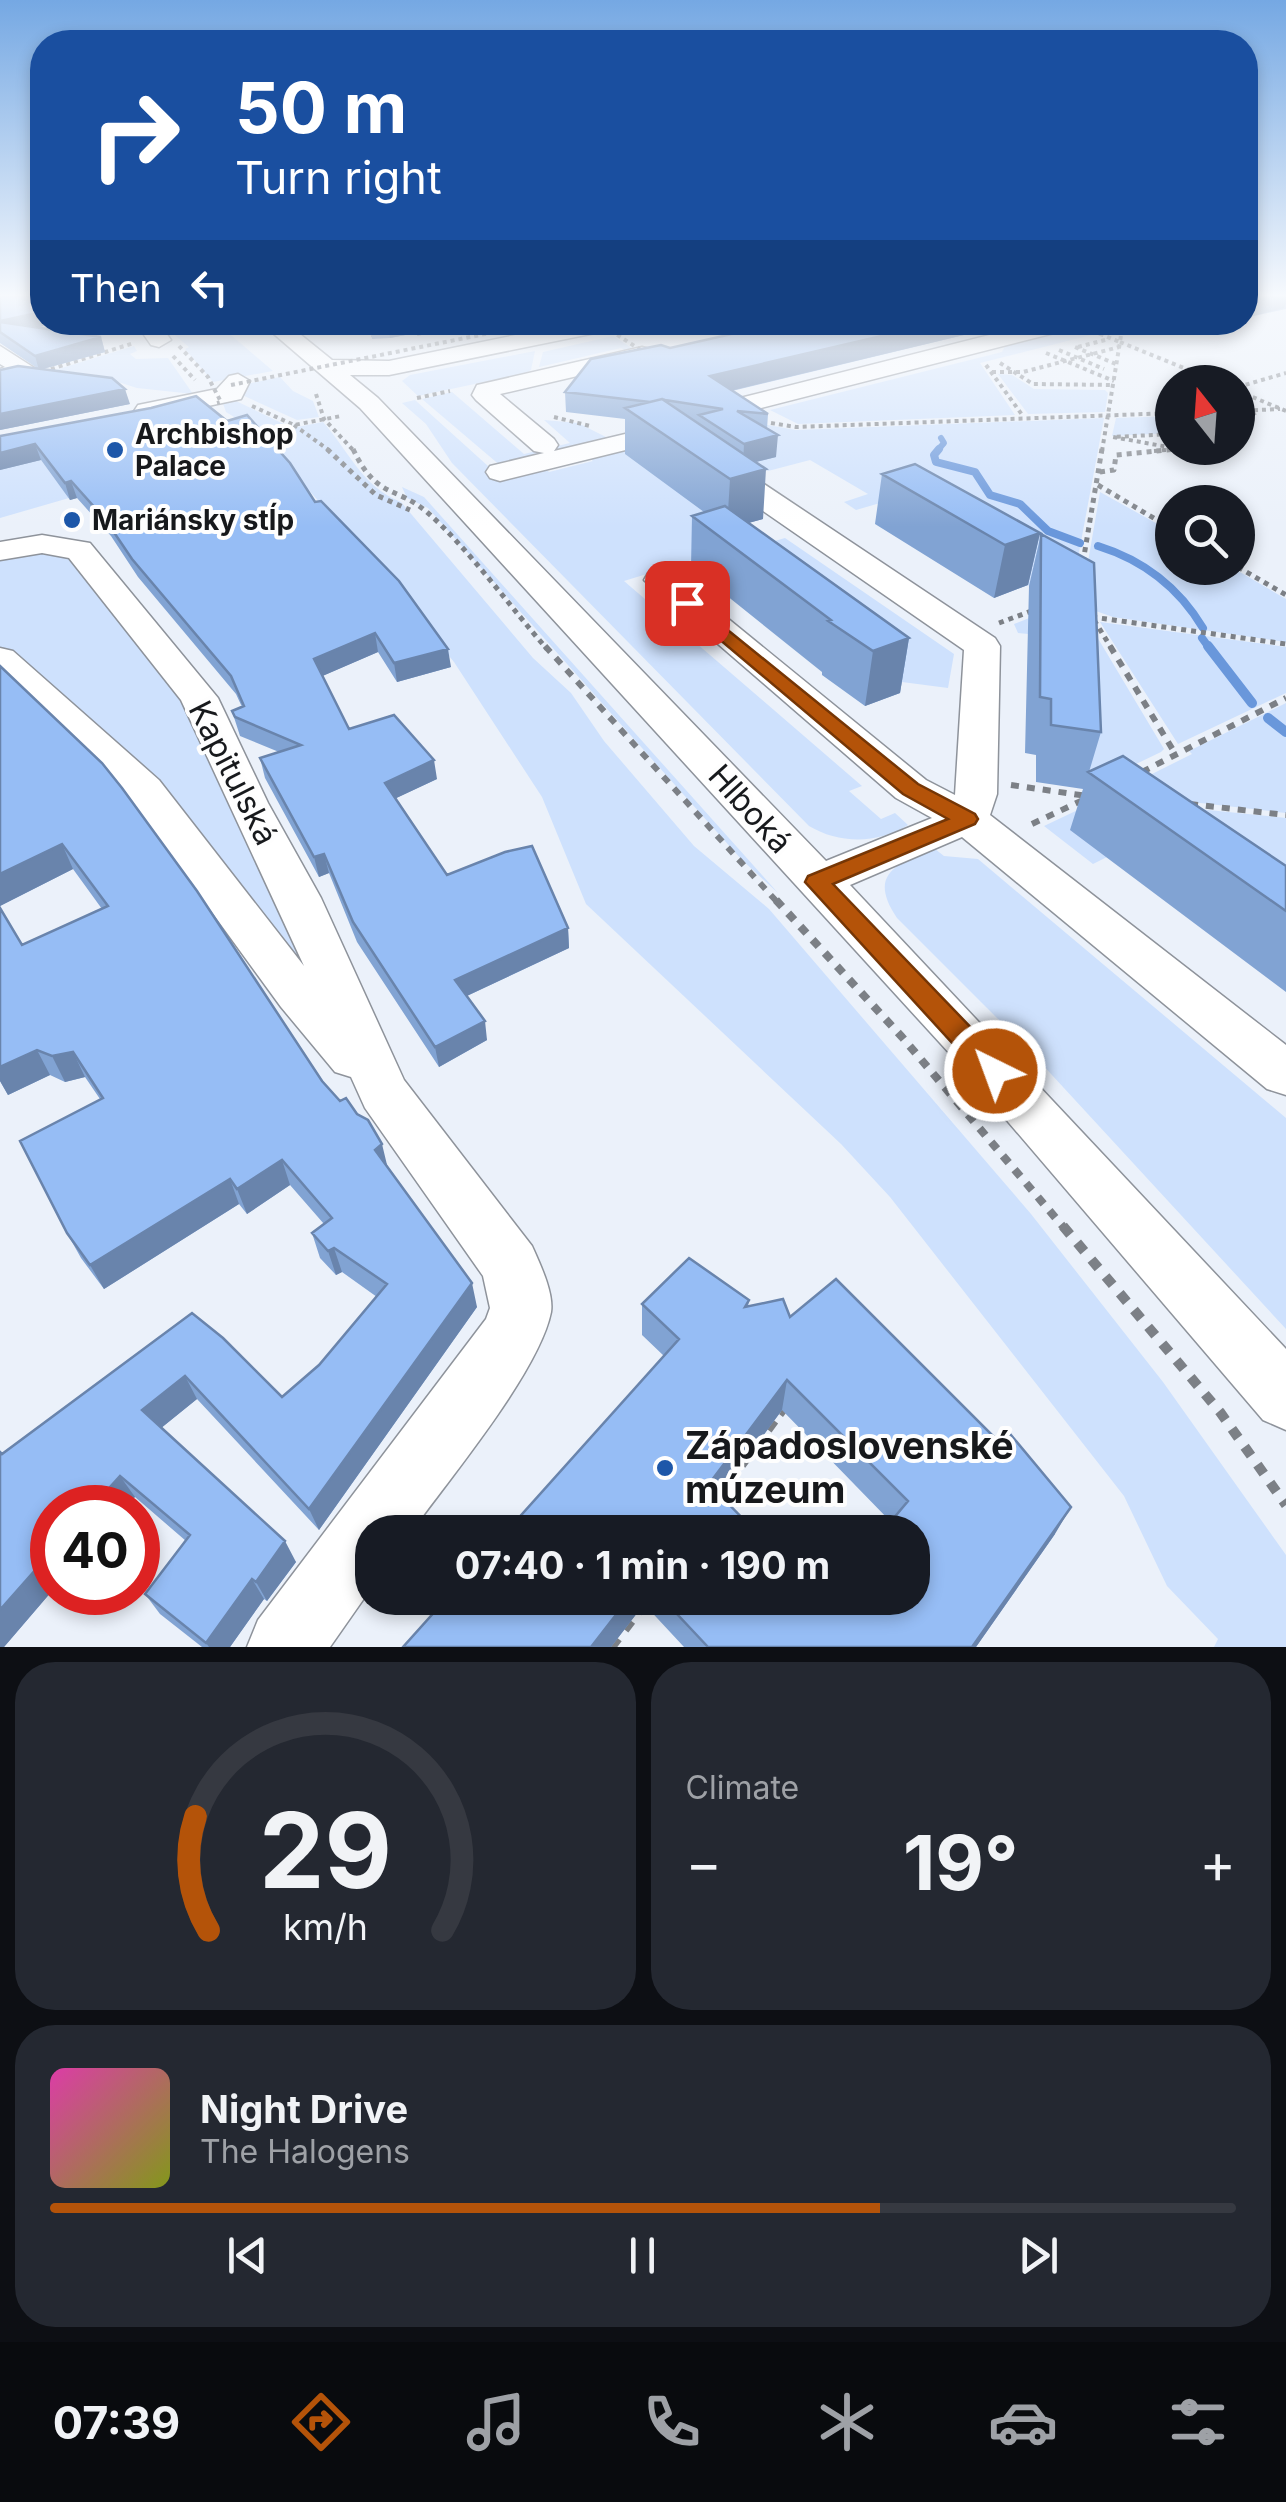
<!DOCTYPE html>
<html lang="en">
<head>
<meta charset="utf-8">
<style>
  body { margin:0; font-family:Inter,sans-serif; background:#242831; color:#f1f3f6; height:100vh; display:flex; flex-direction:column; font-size:38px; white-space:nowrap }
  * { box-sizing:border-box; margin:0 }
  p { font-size:32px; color:#9ea1a6 }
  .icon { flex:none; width:55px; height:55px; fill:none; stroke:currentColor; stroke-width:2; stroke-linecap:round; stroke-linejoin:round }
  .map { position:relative; height:1647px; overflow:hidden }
  .sheet { display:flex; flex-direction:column; gap:15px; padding:15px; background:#0d0f14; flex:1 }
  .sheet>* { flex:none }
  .hud { position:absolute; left:30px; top:30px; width:1228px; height:305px; border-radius:40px; box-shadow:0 5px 15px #0003; background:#1a4fa0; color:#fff; overflow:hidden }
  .needle { width:65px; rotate:343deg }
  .buttons { position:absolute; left:1155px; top:365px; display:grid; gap:20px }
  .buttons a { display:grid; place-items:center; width:100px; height:100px; border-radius:50%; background:#171b24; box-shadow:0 5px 15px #0003; font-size:50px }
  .speed { position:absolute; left:30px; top:1485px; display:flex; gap:20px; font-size:50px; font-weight:700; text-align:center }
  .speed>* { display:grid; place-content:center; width:130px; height:130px; border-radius:50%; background:#171b24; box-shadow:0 5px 15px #0003; line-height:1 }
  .speed .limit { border:15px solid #d22; background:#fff; color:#111 }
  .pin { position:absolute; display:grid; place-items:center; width:85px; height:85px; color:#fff; margin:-42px; border-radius:20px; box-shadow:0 5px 15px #0006 }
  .me { position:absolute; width:110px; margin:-55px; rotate:318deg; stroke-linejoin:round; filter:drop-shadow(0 0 8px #0008) }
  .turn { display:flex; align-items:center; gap:35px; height:210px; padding:0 40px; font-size:45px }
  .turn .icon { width:130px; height:130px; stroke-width:2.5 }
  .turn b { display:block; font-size:70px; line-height:85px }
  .then { display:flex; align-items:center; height:95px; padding:0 40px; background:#0003; gap:20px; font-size:38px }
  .big { font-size:75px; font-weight:700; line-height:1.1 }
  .sheet .tile { flex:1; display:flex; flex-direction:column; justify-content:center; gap:15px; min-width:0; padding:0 35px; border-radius:40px; background:#242831 }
  .sheet .dial { align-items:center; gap:0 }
  .dial svg { height:260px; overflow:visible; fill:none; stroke:#363941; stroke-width:7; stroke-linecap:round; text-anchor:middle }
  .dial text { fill:#f1f3f6; stroke:none }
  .song { display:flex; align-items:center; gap:30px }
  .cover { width:120px; height:120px; border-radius:15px; background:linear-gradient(135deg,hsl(320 70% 55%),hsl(70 70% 35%)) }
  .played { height:10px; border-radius:5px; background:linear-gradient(90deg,#b45309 70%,#363941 70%) }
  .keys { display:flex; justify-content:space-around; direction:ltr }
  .heat { display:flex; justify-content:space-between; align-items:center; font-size:55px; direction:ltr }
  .sheet .tiles { flex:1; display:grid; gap:15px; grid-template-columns:1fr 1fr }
  .tile:last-child { grid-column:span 2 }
  .trip { position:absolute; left:355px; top:1515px; width:575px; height:100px; border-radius:40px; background:#171b24; box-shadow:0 5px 15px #0003; font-weight:700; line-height:100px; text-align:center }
  .tabs { display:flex; height:160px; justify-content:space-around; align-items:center; background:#090b0e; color:#9ea1a6 }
  .tabs .icon { width:70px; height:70px }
  .tabs .selected { color:#b45309 }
  .tabs b { font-size:45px; color:#f1f3f6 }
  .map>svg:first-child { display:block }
  .green { fill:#cee1fd }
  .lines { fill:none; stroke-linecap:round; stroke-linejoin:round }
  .stream-far2 { stroke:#6997db; stroke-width:6 }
  .stream-far1 { stroke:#6997db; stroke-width:8 }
  .stream { stroke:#6997db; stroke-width:10 }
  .minor-casing { stroke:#8e939b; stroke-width:3 }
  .path-far4 { stroke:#7c8086; stroke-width:4; stroke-dasharray:4 4; stroke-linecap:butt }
  .path-far3 { stroke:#7c8086; stroke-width:5; stroke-dasharray:5 5; stroke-linecap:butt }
  .path-far2 { stroke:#7c8086; stroke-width:6; stroke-dasharray:8 8; stroke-linecap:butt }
  .path-far1 { stroke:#7c8086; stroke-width:8; stroke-dasharray:9 9; stroke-linecap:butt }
  .path { stroke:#7c8086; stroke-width:10; stroke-dasharray:11 11; stroke-linecap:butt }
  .minor { fill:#fff; fill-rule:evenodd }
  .path-bridge { stroke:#7c8086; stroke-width:4; stroke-dasharray:4 4; stroke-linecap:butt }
  .wall { fill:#81a3d3 }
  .shaded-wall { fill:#6984ac }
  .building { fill:#96bdf5; stroke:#6984ac; stroke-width:2.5 }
  .route { fill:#b45309; stroke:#753606; stroke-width:2.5 }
  .poi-dot { fill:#1d57a9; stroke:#fefefe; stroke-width:4 }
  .labels { text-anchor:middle; stroke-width:8; stroke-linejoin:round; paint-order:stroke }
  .far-poi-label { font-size:28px; font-weight:bold; fill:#17191c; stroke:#fefefe; text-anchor:start }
  .street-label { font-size:32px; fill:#17191c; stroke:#fefefe }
  .near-poi-label { font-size:38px; font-weight:bold; fill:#17191c; stroke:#fefefe; text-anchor:start }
</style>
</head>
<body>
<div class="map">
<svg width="1286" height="1647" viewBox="0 0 1286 1647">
  <rect width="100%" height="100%" fill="#ebf1fa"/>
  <path class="green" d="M160 323H217L273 371 213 382 185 349 189 347Z
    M1083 323H1105L1119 328 980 363 1015 415 798 424 770 410 1002 352 1006 344Z
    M613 336 635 350 630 353 621 348 539 367 543 352Z
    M134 346 137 351 130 354 136 359 168 358 193 394 137 388 93 374 52 371Z
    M535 351 531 370 526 373 418 396 402 381 410 375Z
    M998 374 1012 375 1034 389 1105 390 1108 393 1105 412 1028 414Z
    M280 377 293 391 313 401 319 417 297 420 242 395V385Z
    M452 392 524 454 570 443 544 420 578 423 608 438 502 467 422 399Z
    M221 398 234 400 292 428 323 422C350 452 361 486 401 502L533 658 571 693 604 741 694 846 769 909 1031 1214 1163 1382 1286 1555V1647H1214L1218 1639 1167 1586 1124 1496 890 1197 841 1144 586 904 542 797 454 662 331 515 255 430 226 412Z
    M415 400 499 476 542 466 549 472 593 461 587 456 647 441 747 543 624 581 862 786 849 791 881 819 895 813 908 825C878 844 839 844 809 826L452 463 426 424 402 403Z
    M1172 416V433L1112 436 1116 418Z
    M1104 418 1072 590 1051 599 887 501 856 510 844 502 868 494 810 460 768 471 755 462 774 457 734 419 796 430Z
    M41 460 69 498 0 518V470Z
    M402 487 424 497 778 893 741 859 428 508 407 498Z
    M1100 492 1172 532V568H1233L1286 599V642L1113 617 1090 609 1082 597Z
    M785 538 954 654 948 688 902 682 733 553Z
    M65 545 200 702 384 1093 0 657V551Z
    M1037 615H1084L1164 749 1161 752 1084 789 1039 635 1018 633 1014 624Z
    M1100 622 1286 647V693L1178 744Z
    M1286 703V813L1114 793 1192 754 1189 751Z
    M1101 799 1286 818V944L1107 857 1093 864 1044 826Z
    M935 849 944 856 978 859 1286 1118V1329L1028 1049 897 918C867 874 897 863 935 849Z"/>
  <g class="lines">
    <path class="stream-far2" d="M937 451 944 443 941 438"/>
    <path class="stream-far1" d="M939 449 934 455 936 462 975 472 990 495 1020 504 1048 531 1080 543
      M1098 546C1143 560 1179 588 1203 628
      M1202 638 1210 649"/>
    <path class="stream" d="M1208 646 1252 703
      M1268 718 1286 732"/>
    <defs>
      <path id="minor" d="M135 322H158L171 340 159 347 151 345Z
        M260 322H285L332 360 389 361 579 322H626L615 329 389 375H350L378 398 826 861 932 818 896 798 644 580 648 573H672L926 780 955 795 964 650 662 441 500 481 490 478 486 472 490 466 544 453 534 451 476 400 472 395 477 385 642 347 650 349 654 354 650 359 500 394 554 439 558 445 554 451 667 424 677 426 995 638 1000 646 997 794 990 815 1286 1045V1095L1267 1089 962 837 850 885 1286 1349V1430L1263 1420 951 1055 360 408Z
        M1041 322H1081L1078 327 741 413 728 405 732 400Z
        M0 346 36 369 33 374 0 384V369L5 367 0 364Z
        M238 374 250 381 241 399 147 419 134 411 138 405 217 389 229 376Z
        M42 535 90 543 218 698 268 803 321 898 404 1080 532 1246C540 1264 554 1293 551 1312 539 1372 449 1479 411 1532H372V1587L330 1647H247L258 1620 486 1319 490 1308 483 1276 365 1108 351 1077 335 1072 281 1007 129 798 0 678V648L13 651 159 780 304 966 181 700 69 558 42 553 0 560V542Z"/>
    </defs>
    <use href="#minor" class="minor-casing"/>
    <path class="path-far4" d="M363 322 377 341
      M1122 328 1120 342 1100 334Z
      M1120 342 1218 382
      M1075 347 1116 364
      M1078 347 1109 339
      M1059 350 1104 369
      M1046 353 1114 381
      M173 356 195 380
      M1000 363 1033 384 1113 385
      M986 365 1023 416
      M51 369 134 343
      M992 372H1023L1119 347
      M1238 387 1286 373
      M1238 391 1286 411
      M316 394 324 419 354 451
      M417 398 450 391
      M252 406 294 425 341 416
      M1158 411 1172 407
      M1238 411 1280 409
      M554 417 590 426
      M1238 422 1259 411
      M771 423 796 427 1172 413
      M294 425 330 451
      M1102 451 1120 342
      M1154 451 1179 449 1113 437 1172 434"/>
    <path class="path-far3" d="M327 449 376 495 410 510
      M353 449C377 500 396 485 428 513 468 548 511 608 547 649
      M1100 472 1114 470 1116 455 1178 449
      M1098 485 1172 529
      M1083 562 1102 449
      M1238 567 1286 595
      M1092 617 1286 644
      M1094 620 1112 649
      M999 623 1034 610"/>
    <path class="path-far2" d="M545 646 778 903
      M1110 646 1176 755
      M1142 772 1286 698
      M1011 785 1087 796
      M1190 804 1286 815
      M1032 824 1085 799"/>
    <path class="path-far1" d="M776 900 902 1037 1065 1229"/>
    <path class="path" d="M1063 1226 1220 1412 1286 1505
      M715 1500 782 1410 786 1413
      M611 1647 644 1604 647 1607"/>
    <use href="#minor" class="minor"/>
    <path class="path-bridge" d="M597 322 647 354
      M417 334 480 324 491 333
      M179 346 208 377 221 402 217 403
      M231 385 545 322"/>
  </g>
  <path class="wall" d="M0 296 42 322H60L36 328 101 337 105 352 43 369 130 404 0 430V370L37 368 0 343Z
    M1245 296H1286V309L1245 318Z
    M367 322H473L390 338 372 339 370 324Z
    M785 322H1018L732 391 768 414 767 429 776 457 756 462 763 519 748 523 909 638 900 693 865 706 822 675V672L691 567 692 516 704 512 625 454V419L566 412 565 392 670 348Z
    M0 436 315 502 451 667 397 682 378 652 322 676 349 729 437 779 396 798 447 875 568 928 569 948 467 996 487 1040 439 1067 357 942 329 873 319 877 265 778 260 758 279 752 240 736 232 711 242 707 236 694 138 577 111 536 77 498 70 500 41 460 0 470Z
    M882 474 1040 533 1028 585 994 598 875 524Z
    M1041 534 1101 732 1089 772 1286 866V992L1070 830 1083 789 1036 782V755L1025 753 1029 586Z
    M0 666 387 1166 477 1307 319 1530 197 1399 161 1428 296 1562 267 1601 264 1599 230 1647H202L160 1614 145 1594 186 1541 135 1497 52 1508V1591L4 1647 3 1453 192 1313 282 1397 319 1365 377 1297 342 1272 336 1275 320 1258 312 1233 324 1224 290 1185 247 1214 239 1204 104 1289 81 1258 67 1233 100 1099 85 1077 65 1082 50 1075 8 1095 0 1081V908L22 945 102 909 73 869 0 906Z
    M749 1300 748 1307 790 1317 1055 1534 976 1647H684L644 1604 611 1647H403L447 1598H820L825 1602 891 1522 782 1410 719 1495 506 1532 664 1356 642 1335V1304Z"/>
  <path class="shaded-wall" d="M1252 296H1286V303L1284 308 1245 318Z
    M42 312V322H60L5 335 0 332V321Z
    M387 322H473L390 338Z
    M942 322H1018L709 396 710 376Z
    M101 337 105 352 39 370 35 356Z
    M125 389 130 404 0 430V414Z
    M778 435 776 457 743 465 744 444Z
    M35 444 41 460 0 470V453Z
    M766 469 763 519 727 529 730 479Z
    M71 481 77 498 70 500 65 483Z
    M1040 533 1028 585 994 598 1005 545Z
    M375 633 378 652 318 678 314 659Z
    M909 638 900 693 865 706 873 651Z
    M448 649 451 667 397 682 394 663Z
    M434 760 437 779 388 802 385 783Z
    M62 844 73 869 0 906V874Z
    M324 854 329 873 319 877 314 857Z
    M568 928 569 948 458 1000 455 980Z
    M485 1021 487 1040 439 1067 435 1047Z
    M37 1050 50 1075 8 1095 0 1081V1067Z
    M73 1052 85 1077 65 1082 52 1056Z
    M382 1144 388 1169 375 1150Z
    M282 1160 290 1185 247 1214 237 1189Z
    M230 1179 239 1204 104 1289 90 1265Z
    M334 1248 342 1272 336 1275 328 1251Z
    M472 1283 477 1307 319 1530 309 1509Z
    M185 1376 197 1399 155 1433 142 1410Z
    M787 1380 782 1410 707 1512 709 1484Z
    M120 1476 135 1497 126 1508H91Z
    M1071 1507 1055 1534 976 1647H972Z
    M285 1541 296 1562 267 1601 256 1582Z
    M52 1551V1591L4 1647H0V1610Z
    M252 1579 264 1599 230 1647H209L206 1643Z
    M629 1598H644V1604L611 1647H591Z"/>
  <path class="building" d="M0 296H42V312L0 321Z
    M0 322 101 337 35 356 0 332Z
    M785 322H942L710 376 768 414 737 411 778 435 744 444 699 415 723 409 665 400 662 399 650 402 565 392 591 359 661 345 670 348Z
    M18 366 112 378 125 389 0 414V370Z
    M196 396 227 421 247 415 290 463 315 502 321 501 399 581 448 649 394 663 375 633 314 659 349 729 394 715 434 760 385 783 447 875 505 852 532 846 568 928 455 980 485 1021 435 1047 353 922 324 854 314 857 260 758 301 745 235 717 232 711 244 706 231 676 132 559 105 519 71 481 65 483 35 444 0 453V436L151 408Z
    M662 399 766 469 730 479 625 408Z
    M915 464 1040 533 1005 545 882 474Z
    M725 506 909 638 873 651 828 621 831 620 692 516Z
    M1041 534 1094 563 1101 732 1051 725V699L1040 697Z
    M0 666 102 763 122 788 197 891 322 1081 340 1101 346 1098 357 1114 368 1120 382 1144 375 1150 472 1283 309 1509 185 1376 142 1410 285 1541 256 1582 252 1579 206 1643 145 1594 190 1535 120 1476 91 1508H52V1551L0 1610V1452L2 1454 192 1313 223 1338 282 1397 319 1365 387 1284 334 1248 328 1251 312 1233 332 1218 282 1160 237 1189 230 1179 90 1265 67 1233 20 1141 103 1098 73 1052 52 1056 37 1050 0 1067V908L22 945 108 906 62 844 0 874Z
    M1123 756 1286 866V911L1088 772Z
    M689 1258 749 1300 745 1307 783 1299 790 1317 836 1279 1001 1444 1011 1435 1071 1507 972 1647H708L662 1598H820L825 1602 829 1598H912V1532H882L908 1501 787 1380 709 1484 756 1532H506L679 1339 642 1304Z
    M447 1598H629L591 1647H403Z"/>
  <linearGradient id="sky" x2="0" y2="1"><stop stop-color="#75a8e3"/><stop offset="0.56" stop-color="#f6f9fd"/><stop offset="1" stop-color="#f6f9fd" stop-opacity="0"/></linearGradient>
  <rect width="1286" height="527" fill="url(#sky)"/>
  <path class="route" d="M687 597 918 784 975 814 978 819 975 824 833 884 1005 1063 1009 1071 1005 1079 995 1082 985 1079 805 882 808 876 948 819 903 794 681 607 678 603Z"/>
  <g class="poi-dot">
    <circle cx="115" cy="450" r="10"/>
    <circle cx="72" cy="520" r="10"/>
    <circle cx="665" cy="1468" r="10"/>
  </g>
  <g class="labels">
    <g class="far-poi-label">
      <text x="135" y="444">Archbishop<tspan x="135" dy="32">Palace</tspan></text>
      <text x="92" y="530">Mariánsky stĺp</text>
    </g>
    <g class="street-label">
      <text transform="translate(233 773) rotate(63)" y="11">Kapitulská</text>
      <text transform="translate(750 809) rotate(48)" y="11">Hlboká</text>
    </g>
    <g class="near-poi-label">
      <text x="685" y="1459">Západoslovenské<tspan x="685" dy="44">múzeum</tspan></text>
    </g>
  </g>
</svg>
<div class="buttons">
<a><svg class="needle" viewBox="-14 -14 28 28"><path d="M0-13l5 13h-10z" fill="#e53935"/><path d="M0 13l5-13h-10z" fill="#9ea1a6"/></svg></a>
<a><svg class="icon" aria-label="search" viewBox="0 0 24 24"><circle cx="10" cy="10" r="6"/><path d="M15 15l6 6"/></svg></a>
</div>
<div class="speed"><div class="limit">40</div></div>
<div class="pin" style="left:687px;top:603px;background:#d93025"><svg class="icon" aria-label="arrive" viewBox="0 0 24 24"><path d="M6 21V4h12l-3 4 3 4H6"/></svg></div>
<svg class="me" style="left:995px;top:1071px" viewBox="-20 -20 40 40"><circle r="17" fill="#b45309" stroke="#fff" stroke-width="3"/><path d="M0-11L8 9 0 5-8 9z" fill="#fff"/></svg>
<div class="trip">07:40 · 1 min · 190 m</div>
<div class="hud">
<div class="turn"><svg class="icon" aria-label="right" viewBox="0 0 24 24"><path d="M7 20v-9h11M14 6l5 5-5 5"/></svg><div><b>50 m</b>Turn right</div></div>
<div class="then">Then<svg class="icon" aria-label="left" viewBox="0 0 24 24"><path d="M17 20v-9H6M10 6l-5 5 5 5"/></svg></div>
</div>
</div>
<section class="sheet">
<div class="tiles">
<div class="tile dial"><svg viewBox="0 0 100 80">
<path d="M14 69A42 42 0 1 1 86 69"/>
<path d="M14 69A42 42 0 0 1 10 34" stroke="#b45309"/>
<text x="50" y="56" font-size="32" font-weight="700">29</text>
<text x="50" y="72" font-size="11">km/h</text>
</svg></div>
<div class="tile"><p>Climate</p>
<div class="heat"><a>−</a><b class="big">19°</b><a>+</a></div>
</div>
<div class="tile">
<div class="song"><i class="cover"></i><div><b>Night Drive</b><p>The Halogens</p></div></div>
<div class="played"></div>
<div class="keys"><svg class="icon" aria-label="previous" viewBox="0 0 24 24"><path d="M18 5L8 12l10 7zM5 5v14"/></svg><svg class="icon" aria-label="pause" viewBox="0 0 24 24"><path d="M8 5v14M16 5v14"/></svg><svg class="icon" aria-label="next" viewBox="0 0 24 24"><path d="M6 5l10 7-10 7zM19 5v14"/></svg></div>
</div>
</div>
</section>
<nav class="tabs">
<b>07:39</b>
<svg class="icon selected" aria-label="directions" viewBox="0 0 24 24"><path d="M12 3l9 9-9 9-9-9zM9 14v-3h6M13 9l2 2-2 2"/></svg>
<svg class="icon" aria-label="music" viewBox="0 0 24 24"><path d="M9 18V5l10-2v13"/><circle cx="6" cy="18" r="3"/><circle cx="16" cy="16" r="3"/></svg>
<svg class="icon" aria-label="phone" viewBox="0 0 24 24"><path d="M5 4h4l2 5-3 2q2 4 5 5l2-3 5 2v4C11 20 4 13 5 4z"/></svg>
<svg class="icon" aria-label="climate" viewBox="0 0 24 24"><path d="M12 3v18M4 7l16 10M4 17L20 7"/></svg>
<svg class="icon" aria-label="car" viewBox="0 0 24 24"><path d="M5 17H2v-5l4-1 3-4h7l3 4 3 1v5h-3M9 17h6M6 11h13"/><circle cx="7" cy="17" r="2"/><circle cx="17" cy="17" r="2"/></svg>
<svg class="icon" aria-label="filters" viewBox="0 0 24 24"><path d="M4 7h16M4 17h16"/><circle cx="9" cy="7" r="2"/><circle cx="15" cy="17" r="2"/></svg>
</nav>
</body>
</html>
